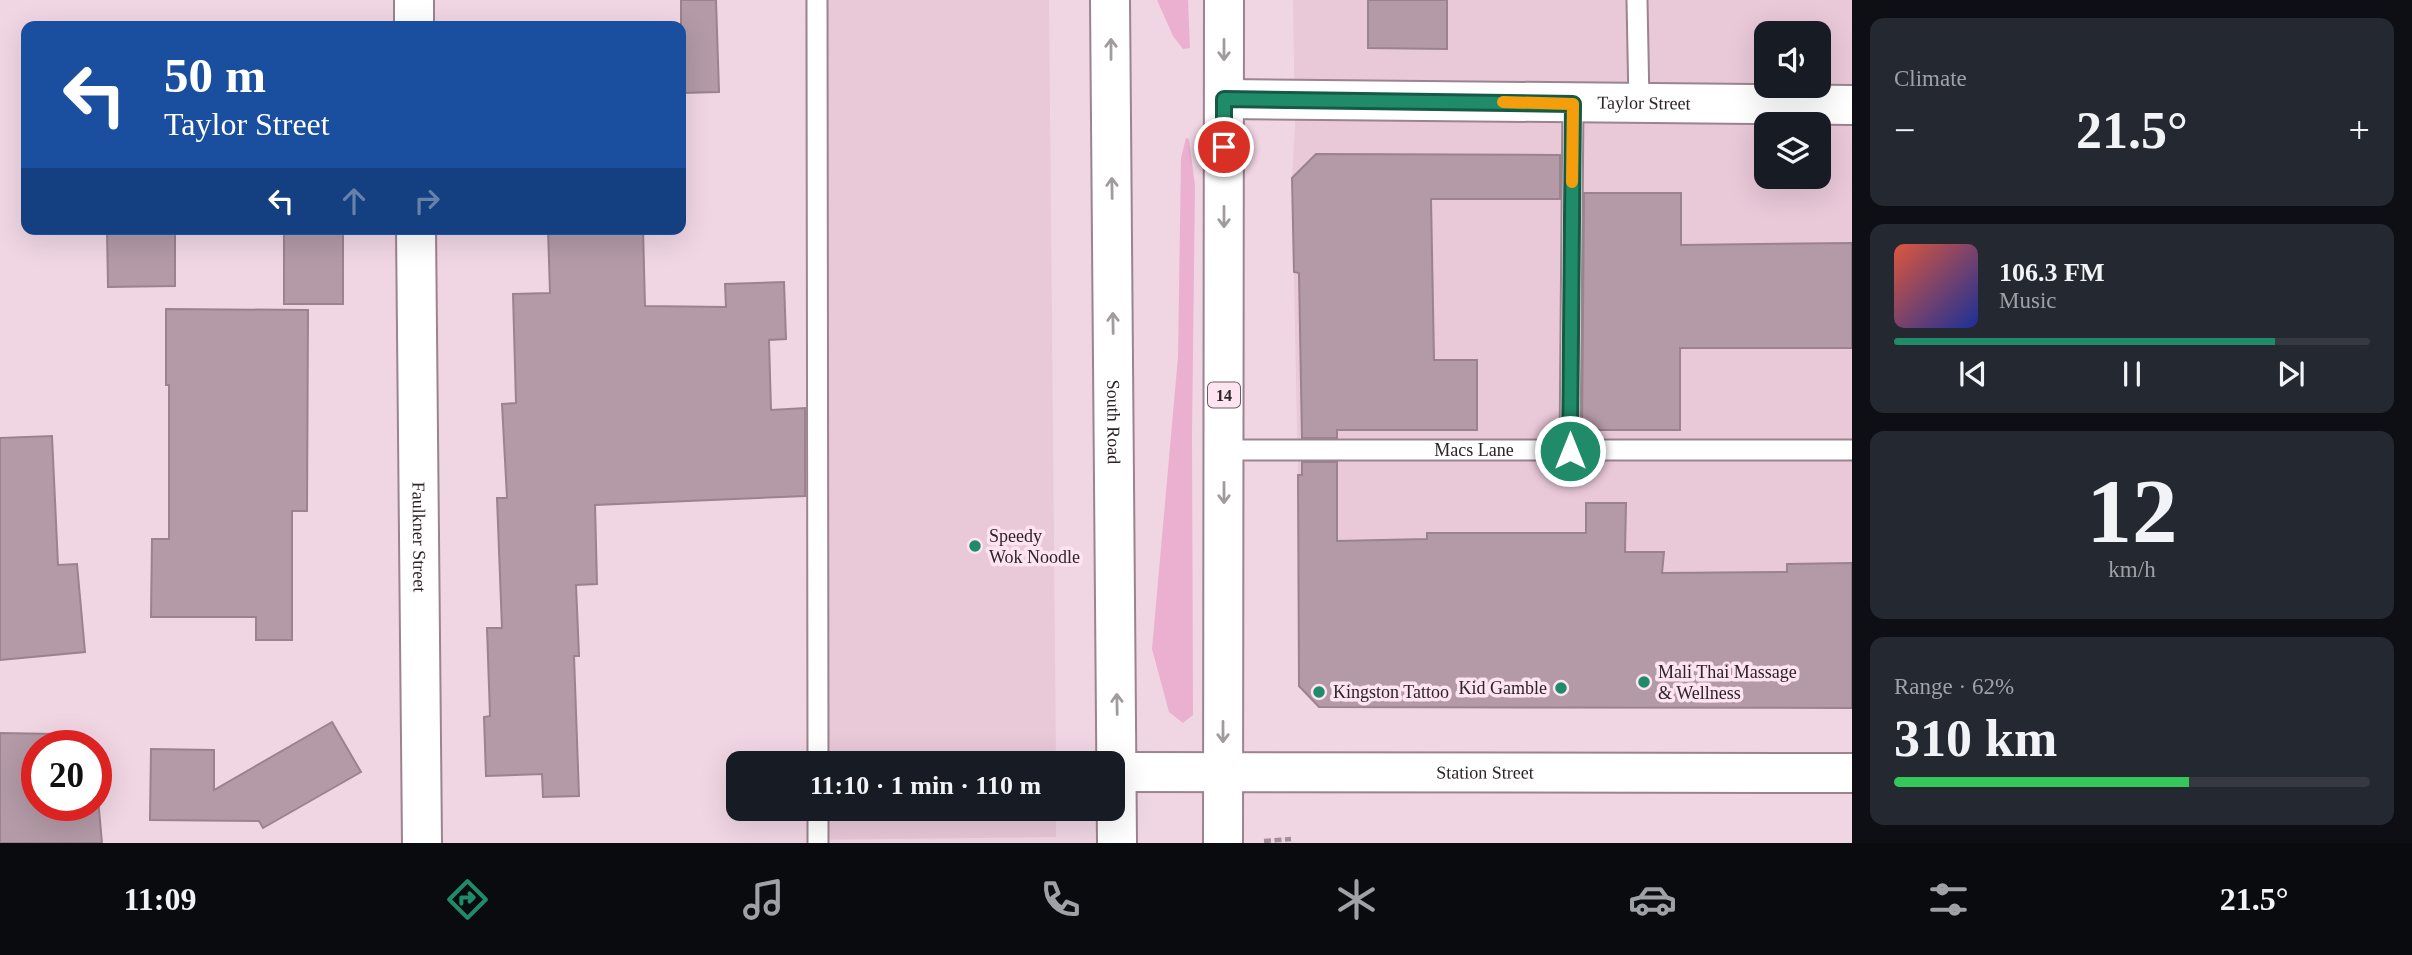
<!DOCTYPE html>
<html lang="en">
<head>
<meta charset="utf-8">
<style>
  body { margin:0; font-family:Georgia,serif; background:#242831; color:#f1f3f6; height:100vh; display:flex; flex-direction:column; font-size:26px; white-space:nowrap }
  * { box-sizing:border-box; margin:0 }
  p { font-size:23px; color:#9ea1a6 }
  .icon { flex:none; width:38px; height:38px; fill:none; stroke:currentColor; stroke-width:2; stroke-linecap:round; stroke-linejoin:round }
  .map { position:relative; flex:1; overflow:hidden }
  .sheet { display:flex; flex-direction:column; gap:18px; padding:18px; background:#0d0f14; width:560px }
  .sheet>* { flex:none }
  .hud { position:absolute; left:21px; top:21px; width:665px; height:214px; border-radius:14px; box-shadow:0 7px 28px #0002; background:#1a4fa0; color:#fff; overflow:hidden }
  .fabs { position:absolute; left:1754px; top:21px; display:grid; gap:14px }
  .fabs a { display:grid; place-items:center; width:77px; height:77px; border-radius:14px; background:#171b24; box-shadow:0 7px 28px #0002; font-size:35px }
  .speed { position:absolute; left:21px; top:730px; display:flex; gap:14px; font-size:35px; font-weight:700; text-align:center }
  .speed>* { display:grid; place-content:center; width:91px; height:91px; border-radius:50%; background:#171b24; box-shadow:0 7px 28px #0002; line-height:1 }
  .speed .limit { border:10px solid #d22; background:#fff; color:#111 }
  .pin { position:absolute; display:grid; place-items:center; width:60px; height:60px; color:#fff; margin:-30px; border:4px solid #fff; border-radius:50%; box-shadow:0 2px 7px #0007 }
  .me { position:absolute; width:77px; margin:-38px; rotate:0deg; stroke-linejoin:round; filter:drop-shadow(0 0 5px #0008) }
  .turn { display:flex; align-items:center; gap:24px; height:147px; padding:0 28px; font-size:32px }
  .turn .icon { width:91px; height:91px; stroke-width:2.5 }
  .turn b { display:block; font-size:49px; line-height:60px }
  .lanes { display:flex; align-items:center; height:66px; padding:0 28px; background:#0003; justify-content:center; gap:35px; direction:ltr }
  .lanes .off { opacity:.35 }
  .big { font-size:52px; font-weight:700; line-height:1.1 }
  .sheet .card { flex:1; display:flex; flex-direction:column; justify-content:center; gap:10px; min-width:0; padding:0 24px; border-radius:14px; background:#242831 }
  .sheet .dial { align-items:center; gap:0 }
  .dial b { font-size:91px; line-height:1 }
  .song { display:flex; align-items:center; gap:21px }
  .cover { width:84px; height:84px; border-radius:10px; background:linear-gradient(135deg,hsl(10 70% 55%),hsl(230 70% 35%)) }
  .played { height:7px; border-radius:4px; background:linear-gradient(90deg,#208b69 80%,#363941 80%) }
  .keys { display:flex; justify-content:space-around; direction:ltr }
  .heat { display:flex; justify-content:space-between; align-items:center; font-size:38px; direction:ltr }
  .charge { height:10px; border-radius:5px; background:linear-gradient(90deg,#34c759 62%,#363941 0) }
  .trip { position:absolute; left:726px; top:751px; width:399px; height:70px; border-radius:14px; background:#171b24; box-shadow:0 7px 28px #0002; font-weight:700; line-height:70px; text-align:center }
  .menu { display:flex; height:112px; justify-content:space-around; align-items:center; background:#090b0e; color:#9ea1a6 }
  .menu .icon { width:49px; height:49px }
  .menu .on { color:#208b69 }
  .menu b { font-size:32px; color:#f1f3f6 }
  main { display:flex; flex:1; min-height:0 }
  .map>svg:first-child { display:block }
  .built { fill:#e9c8d8; fill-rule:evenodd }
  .green { fill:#ebb0cf }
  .building { fill:#b39aa6; stroke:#9a828e; stroke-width:2 }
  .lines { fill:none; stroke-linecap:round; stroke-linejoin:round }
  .service-casing { stroke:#9b838f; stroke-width:23 }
  .minor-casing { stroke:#9b838f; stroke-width:42 }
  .secondary-casing { stroke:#9b838f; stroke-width:42 }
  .trunk-casing { stroke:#9b838f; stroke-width:42 }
  .path { stroke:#a38f99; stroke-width:4.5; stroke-dasharray:7 3.5; stroke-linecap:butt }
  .service { stroke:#fff; stroke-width:19 }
  .minor { stroke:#fff; stroke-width:38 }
  .secondary { stroke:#fff; stroke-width:38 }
  .trunk { stroke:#fff; stroke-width:38 }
  .oneway { stroke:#a09c9e }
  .route-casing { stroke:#155a44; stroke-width:18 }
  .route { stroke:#208b69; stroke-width:12 }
  .slow { stroke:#f59e0b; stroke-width:12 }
  .poi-dot { fill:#208b69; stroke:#fee3f0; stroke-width:2.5 }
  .labels { text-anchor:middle; stroke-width:7; stroke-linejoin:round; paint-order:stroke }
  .shield { fill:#fee3f0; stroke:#6c5d64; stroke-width:2 }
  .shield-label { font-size:16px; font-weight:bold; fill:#2d2428 }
  .street-label { font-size:18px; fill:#2d2428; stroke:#fee3f0 }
  .poi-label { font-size:18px; fill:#2d2428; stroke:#fee3f0; text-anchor:start }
</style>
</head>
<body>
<main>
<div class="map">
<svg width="1852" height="843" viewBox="0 0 1852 843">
  <rect width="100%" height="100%" fill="#f0d6e3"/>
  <path class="built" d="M805 0H1049L1056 763H808Z
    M1293 0H1852V708L1319 707 1299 686 1298 475 1292 178 1295 127ZM1766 33H1818V86H1766ZM1766 124H1818V177H1766Z
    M808 809H1056V837L809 840Z"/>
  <path class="green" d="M1157 0H1188L1190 48 1183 49 1173 36Z
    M1186 138 1189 139 1195 186 1192 435 1193 715 1183 723 1169 712 1152 649 1178 357 1181 158Z"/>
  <path class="building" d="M681 0H716L719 92 681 93Z
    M1368 0H1447V49L1368 48Z
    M1316 154 1560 155V199H1431L1434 360H1477V430H1337V438H1302L1299 273 1294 272 1292 178Z
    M1584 193H1681V245L1852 243V348H1680V430H1582Z
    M107 229H175V286L108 287Z
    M284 229H343V304H284Z
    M548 229H643L645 306 726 307 725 284 784 282 786 339 769 340 771 410 805 408V496L595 505 597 584 576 585 579 656H574L579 796 543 797 542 774 486 776 484 717 490 716 487 628H502L497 498H507L502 404 516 403 513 294 550 293Z
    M166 309 308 310 307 511H292V640H256V617H151L152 539H169V385H166Z
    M52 436 58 565 77 564 85 652 0 660V438Z
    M1302 462H1337V541L1427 539V533H1586V503H1626L1625 552H1664L1662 573 1787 572V564L1852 563V708L1319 707 1299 686 1298 475H1302Z
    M332 722 361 772 263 828 259 821 150 820 151 749 214 750V790Z
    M0 733 57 734 58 746H37V805H96V776L102 843H0Z"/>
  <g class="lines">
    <defs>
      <g id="service">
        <path d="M817 0 818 763"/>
        <path d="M1637 0 1639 103"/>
        <path id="s1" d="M1224 450H1852"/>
        <path d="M1570 451 1573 104"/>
        <path d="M818 808V843"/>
      </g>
      <g id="minor">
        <path d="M414 0V26"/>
        <path id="s2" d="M1224 99 1852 105"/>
        <path id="s3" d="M416 229 422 843"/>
      </g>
      <g id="secondary">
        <path id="s4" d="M1117 772 1852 773"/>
      </g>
      <g id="trunk">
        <path id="s5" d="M1110 0 1117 843"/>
        <path d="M1223 843 1224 0"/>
      </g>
    </defs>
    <use href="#service" class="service-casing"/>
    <use href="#minor" class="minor-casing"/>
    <use href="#secondary" class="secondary-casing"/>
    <use href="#trunk" class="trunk-casing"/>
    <path class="path" d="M1264 841 1291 839"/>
    <use href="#service" class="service"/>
    <use href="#minor" class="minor"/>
    <use href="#secondary" class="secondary"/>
    <use href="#trunk" class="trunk"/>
  </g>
  <defs><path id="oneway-shaft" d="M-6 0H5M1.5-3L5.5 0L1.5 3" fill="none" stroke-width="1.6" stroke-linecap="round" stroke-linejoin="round" transform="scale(1.75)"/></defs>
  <g class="oneway">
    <use href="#oneway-shaft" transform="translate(1111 49) rotate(-90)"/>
    <use href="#oneway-shaft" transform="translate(1224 50) rotate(90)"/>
    <use href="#oneway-shaft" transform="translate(1112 188) rotate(-91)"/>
    <use href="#oneway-shaft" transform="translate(1224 217) rotate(90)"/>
    <use href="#oneway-shaft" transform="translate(1113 323) rotate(-91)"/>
    <use href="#oneway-shaft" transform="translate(1224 493) rotate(90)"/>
    <use href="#oneway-shaft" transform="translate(1117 704) rotate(-91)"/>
    <use href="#oneway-shaft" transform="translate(1223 732) rotate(90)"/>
  </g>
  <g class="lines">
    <defs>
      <path id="route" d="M1224 147V99L1573 104 1570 451"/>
    </defs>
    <use href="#route" class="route-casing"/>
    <use href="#route" class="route"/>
    <path class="slow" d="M1503 102 1573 104 1572 182"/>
  </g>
  <g class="poi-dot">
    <circle cx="975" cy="546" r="7"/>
    <circle cx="1644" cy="682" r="7"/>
    <circle cx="1561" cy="688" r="7"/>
    <circle cx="1319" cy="692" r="7"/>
  </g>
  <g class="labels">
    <rect class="shield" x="1208" y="382.5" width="32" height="25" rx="5"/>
    <g class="shield-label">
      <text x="1224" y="401">14</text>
    </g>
    <g class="street-label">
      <text dy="6" stroke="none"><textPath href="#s2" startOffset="420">Taylor Street</textPath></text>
      <text dy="6" stroke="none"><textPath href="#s5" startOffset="422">South Road</textPath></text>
      <text dy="6" stroke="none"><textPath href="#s1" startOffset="250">Macs Lane</textPath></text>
      <text dy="6" stroke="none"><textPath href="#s3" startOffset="308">Faulkner Street</textPath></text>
      <text dy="6" stroke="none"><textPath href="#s4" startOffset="368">Station Street</textPath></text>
    </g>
    <g class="poi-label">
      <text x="989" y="542">Speedy<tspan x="989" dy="21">Wok Noodle</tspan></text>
      <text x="1658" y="678">Mali Thai Massage<tspan x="1658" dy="21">&amp; Wellness</tspan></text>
      <text x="1547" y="694" text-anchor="end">Kid Gamble</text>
      <text x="1333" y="698">Kingston Tattoo</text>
    </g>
  </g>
</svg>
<div class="fabs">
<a><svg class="icon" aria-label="sound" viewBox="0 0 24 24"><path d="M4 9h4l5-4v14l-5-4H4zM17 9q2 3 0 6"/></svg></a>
<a><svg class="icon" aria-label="layers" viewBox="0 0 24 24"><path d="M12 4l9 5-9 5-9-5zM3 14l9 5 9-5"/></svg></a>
</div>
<div class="speed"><div class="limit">20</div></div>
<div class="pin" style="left:1224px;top:147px;background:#d93025"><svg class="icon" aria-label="arrive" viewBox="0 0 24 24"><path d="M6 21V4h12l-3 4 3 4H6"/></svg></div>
<svg class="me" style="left:1570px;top:451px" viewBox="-20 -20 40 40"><circle r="17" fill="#208b69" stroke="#fff" stroke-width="3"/><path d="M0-11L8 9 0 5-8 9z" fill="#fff"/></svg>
<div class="trip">11:10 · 1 min · 110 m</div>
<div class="hud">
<div class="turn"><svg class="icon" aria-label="left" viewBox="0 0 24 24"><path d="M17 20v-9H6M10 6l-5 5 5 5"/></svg><div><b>50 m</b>Taylor Street</div></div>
<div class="lanes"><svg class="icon" aria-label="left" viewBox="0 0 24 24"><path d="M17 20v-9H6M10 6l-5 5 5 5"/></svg><svg class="icon off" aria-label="ahead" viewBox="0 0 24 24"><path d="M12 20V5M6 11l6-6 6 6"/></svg><svg class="icon off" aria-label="right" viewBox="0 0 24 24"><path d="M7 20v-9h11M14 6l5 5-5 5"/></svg></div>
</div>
</div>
<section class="sheet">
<div class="card"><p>Climate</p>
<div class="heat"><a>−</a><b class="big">21.5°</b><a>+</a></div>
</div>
<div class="card">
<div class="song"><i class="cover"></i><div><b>106.3 FM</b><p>Music</p></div></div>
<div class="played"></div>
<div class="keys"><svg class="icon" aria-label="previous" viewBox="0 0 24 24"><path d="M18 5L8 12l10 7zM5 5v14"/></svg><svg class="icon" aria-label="pause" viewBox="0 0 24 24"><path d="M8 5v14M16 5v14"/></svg><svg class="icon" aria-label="next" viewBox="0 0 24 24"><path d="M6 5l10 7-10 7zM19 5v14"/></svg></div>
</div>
<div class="card dial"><b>12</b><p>km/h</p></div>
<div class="card"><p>Range · 62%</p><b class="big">310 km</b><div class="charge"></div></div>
</section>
</main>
<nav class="menu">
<b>11:09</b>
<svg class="icon on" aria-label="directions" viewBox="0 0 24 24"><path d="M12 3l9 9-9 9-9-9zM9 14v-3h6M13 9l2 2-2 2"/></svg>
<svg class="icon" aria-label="music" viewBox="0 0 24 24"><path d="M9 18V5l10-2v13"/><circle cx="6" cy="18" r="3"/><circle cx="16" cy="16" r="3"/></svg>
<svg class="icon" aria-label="phone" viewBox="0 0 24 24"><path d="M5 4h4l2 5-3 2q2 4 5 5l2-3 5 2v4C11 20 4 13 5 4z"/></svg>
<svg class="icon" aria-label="climate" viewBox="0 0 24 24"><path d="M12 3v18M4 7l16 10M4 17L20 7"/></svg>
<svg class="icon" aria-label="car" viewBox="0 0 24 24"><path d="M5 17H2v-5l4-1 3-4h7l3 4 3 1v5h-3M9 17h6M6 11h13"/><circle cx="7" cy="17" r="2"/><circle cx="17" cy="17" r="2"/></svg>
<svg class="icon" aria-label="filters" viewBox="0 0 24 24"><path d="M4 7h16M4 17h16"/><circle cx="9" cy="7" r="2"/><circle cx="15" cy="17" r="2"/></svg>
<b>21.5°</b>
</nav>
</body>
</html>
